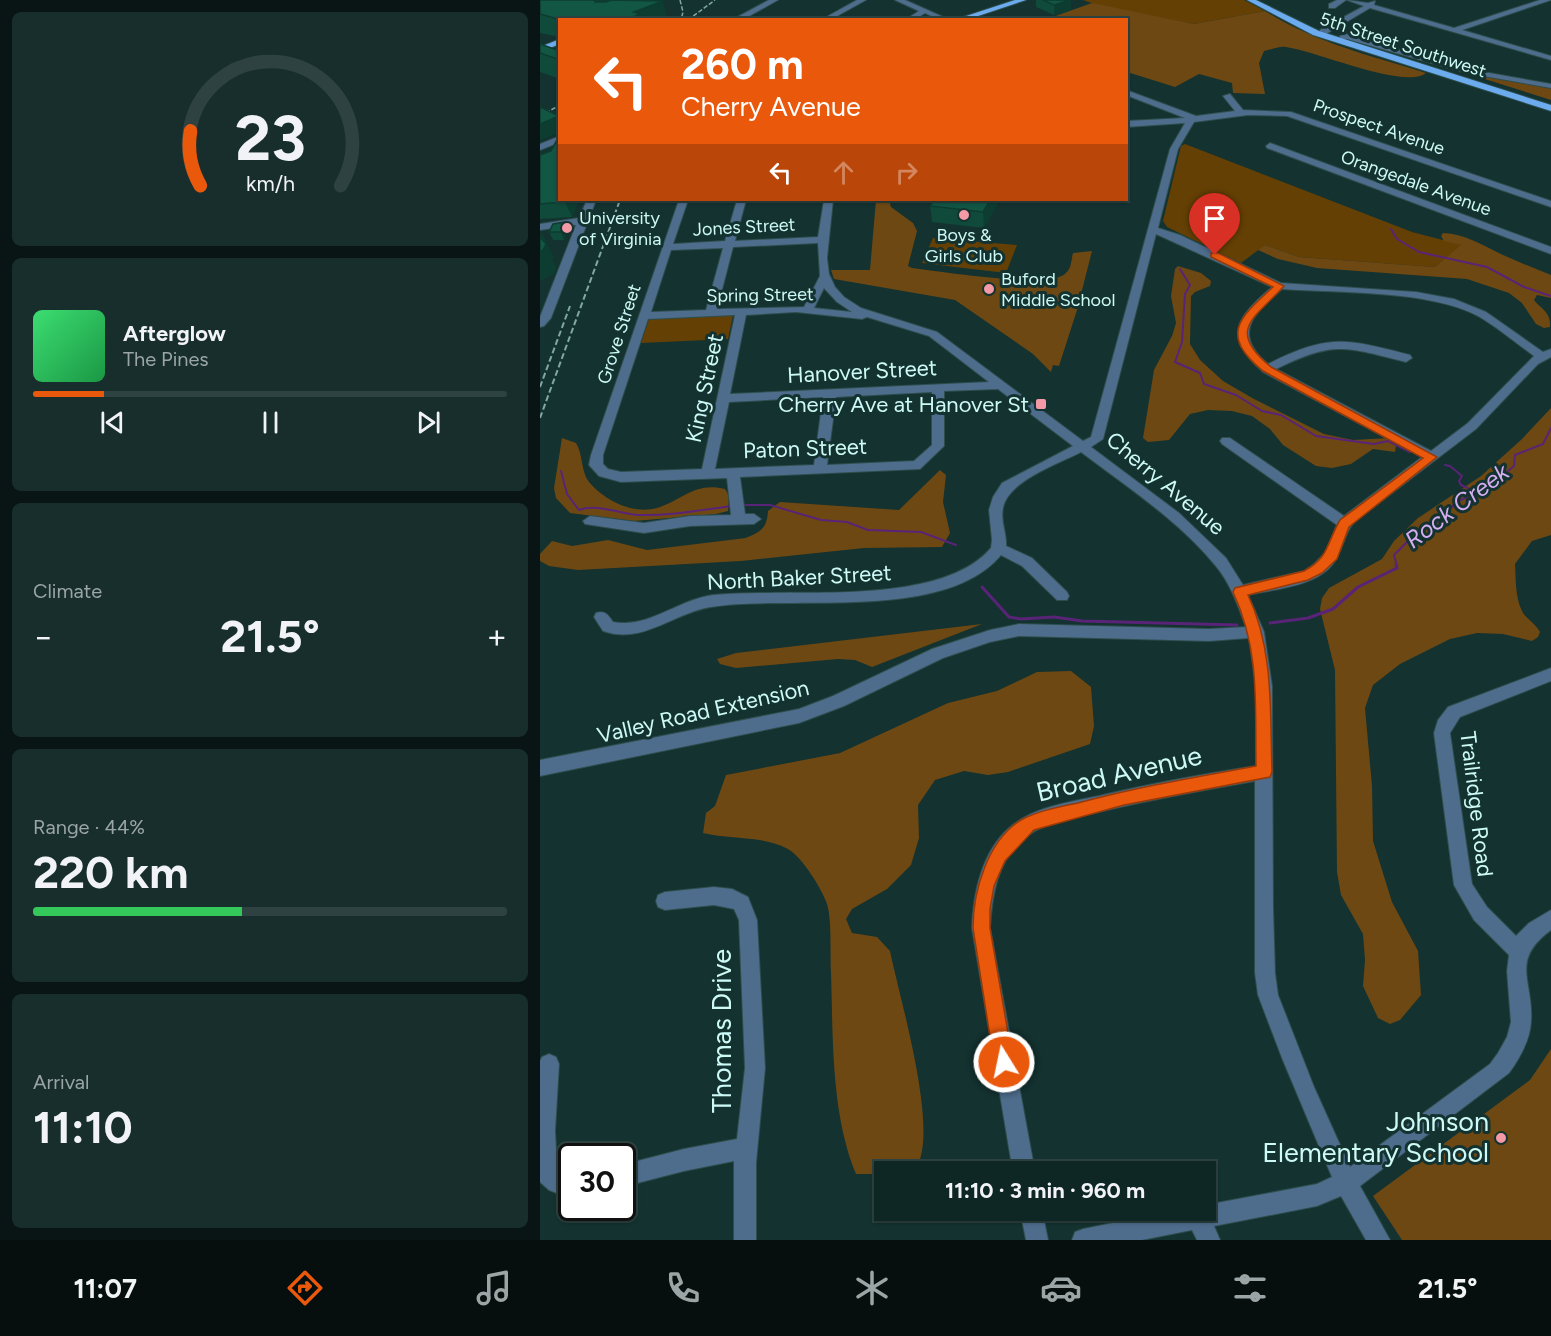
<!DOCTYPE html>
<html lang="en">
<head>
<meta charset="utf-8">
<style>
  body { margin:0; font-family:Figtree,sans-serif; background:#172e2c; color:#f1f3f6; height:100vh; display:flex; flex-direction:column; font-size:22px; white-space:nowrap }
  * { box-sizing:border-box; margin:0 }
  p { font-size:20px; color:#9ba5a6 }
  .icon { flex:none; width:33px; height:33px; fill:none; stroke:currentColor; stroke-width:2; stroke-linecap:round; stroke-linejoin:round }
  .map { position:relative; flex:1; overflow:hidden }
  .side { display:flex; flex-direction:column; gap:12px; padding:12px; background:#081514; width:540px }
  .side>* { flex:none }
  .hud { position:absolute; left:18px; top:18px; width:570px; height:183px; border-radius:0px; box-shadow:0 2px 4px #0004,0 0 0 2px #2e4341; background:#ea580c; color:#fff; overflow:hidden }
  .speed { position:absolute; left:18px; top:1143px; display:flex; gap:12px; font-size:30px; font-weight:700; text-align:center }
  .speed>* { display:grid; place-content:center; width:78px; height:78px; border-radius:50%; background:#0e2624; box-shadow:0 2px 4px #0004,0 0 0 2px #2e4341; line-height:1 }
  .speed .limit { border:3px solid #111; border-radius:9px; background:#fff; color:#111 }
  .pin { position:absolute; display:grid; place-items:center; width:51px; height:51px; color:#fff; margin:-62px -26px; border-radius:50% 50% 50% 0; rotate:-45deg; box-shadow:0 0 6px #0007 }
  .pin .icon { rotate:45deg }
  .me { position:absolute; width:66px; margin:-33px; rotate:350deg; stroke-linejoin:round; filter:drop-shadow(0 0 4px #0008) }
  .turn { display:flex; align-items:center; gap:21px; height:126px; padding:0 24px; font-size:27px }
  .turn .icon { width:78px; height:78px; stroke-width:2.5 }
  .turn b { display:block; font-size:42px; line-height:51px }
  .lanes { display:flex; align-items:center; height:57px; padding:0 24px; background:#0003; justify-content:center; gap:30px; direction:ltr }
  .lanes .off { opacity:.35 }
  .big { font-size:45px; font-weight:700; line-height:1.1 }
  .side .tile { flex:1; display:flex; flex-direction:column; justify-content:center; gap:9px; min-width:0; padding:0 21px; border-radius:9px; background:#172e2c }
  .side .dial { align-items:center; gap:0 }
  .dial svg { height:156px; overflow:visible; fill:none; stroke:#2e4341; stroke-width:7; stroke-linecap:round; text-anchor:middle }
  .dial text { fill:#f1f3f6; stroke:none }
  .song { display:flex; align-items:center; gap:18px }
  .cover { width:72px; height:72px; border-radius:9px; background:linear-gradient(135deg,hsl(140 70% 55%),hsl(140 70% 35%)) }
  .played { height:6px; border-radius:3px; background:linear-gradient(90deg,#ea580c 15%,#2e4341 15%) }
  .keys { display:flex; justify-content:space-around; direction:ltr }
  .heat { display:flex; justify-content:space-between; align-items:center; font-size:33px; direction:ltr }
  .charge { height:9px; border-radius:4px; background:linear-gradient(90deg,#34c759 44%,#2e4341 0) }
  .trip { position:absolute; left:334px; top:1161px; width:342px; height:60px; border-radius:0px; background:#0e2624; box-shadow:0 2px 4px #0004,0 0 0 2px #2e4341; font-weight:700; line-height:60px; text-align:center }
  .menu { display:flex; height:96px; justify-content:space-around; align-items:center; background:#060f0e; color:#9ba5a6 }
  .menu .icon { width:42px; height:42px }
  .menu .on { color:#ea580c }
  .menu b { font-size:27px; color:#f1f3f6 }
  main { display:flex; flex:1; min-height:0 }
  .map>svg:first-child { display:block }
  .green { fill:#654004 }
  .forest { fill:#6e4813 }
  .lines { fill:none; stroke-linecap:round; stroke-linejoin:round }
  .stream-far1 { stroke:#592477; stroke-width:2 }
  .stream { stroke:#592477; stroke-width:3 }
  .minor-casing { stroke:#2d4e4c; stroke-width:2 }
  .major-casing { stroke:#2d4e4c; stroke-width:2 }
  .minor { fill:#4e6c8c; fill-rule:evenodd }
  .major { fill:#6babee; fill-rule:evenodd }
  .rail-far1 { stroke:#81a8a5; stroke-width:1.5; stroke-dasharray:4.5 2; stroke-linecap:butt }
  .rail { stroke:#81a8a5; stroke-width:2; stroke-dasharray:6 3; stroke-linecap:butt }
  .wall { fill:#0f4a3a }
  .shaded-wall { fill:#0d3c30 }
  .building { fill:#125644; stroke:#0d3c30; stroke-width:1.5 }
  .route { fill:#ea580c; stroke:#983908; stroke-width:1.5 }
  .poi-dot { fill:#f49aa6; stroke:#133230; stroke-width:2 }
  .labels { text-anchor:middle; stroke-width:6; stroke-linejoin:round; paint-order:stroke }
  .far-street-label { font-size:18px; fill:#cdfaf6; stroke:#133230 }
  .far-poi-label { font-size:18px; fill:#cdfaf6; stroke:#133230; text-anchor:start }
  .street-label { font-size:22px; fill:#cdfaf6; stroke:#133230 }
  .poi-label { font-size:22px; fill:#cdfaf6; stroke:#133230; text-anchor:end }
  .water-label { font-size:24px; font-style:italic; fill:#d5aef1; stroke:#133230 }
  .near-street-label { font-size:27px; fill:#cdfaf6; stroke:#133230 }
  .near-poi-label { font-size:27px; fill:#cdfaf6; stroke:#133230; text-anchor:end }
</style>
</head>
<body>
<main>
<section class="side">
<div class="tile dial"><svg viewBox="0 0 100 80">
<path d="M14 69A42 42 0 1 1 86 69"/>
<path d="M14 69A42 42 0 0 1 9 41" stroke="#ea580c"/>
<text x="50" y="56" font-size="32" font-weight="700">23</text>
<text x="50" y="72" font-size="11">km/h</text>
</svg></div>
<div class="tile">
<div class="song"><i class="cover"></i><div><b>Afterglow</b><p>The Pines</p></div></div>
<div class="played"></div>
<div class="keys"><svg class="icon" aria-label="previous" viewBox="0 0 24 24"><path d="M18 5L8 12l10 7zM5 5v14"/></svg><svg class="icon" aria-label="pause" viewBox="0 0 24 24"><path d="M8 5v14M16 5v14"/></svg><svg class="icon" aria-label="next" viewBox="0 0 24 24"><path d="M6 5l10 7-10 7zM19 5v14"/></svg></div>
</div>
<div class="tile"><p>Climate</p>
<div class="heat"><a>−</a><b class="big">21.5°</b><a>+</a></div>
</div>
<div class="tile"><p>Range · 44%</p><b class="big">220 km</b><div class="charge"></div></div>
<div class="tile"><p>Arrival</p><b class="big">11:10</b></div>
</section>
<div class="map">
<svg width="1011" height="1240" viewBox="0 0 1011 1240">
  <rect width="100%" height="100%" fill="#133230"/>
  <path class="green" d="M543 0H704L725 11 654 24 560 6Z
    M645 144 872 232 922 245 895 267 759 257 725 245 701 263 627 227 623 221 641 146Z
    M393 238 477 245 466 273 382 263Z
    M193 315 188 339 101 343 109 319Z"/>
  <path class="forest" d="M552 3 654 24 725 11C774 42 831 56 886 73 865 90 776 51 746 47 739 46 731 50 724 51L719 63 725 94 693 93 692 83 659 74 635 87 587 72 586 20 507 19Z
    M926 73 1011 87V100L929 74Z
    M336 200H349L351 207 373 223 377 231 368 266 372 268C399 271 507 289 525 274 532 268 531 260 533 253L552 251 537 310 519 366 513 365 511 372 493 354 415 300 294 279 291 270H330Z
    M903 233C926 234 942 245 963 255 979 262 995 269 1011 275V298L997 295 994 300C1002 310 1011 312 1010 327L1004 328 996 324 982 303 969 293 927 279 777 268 738 259 718 250 725 245 759 257 895 267 921 245 904 241 901 236Z
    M638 266 661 273 671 281 670 286 655 292 651 296 650 344 660 360 683 381 714 399 784 434 813 440 849 438 854 441 856 446 855 452 833 449 811 464 792 468 776 466 743 445 730 429 712 416 692 411 668 410 650 414 629 440 608 442 603 438 614 370 632 336 636 323 631 296 635 269Z
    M1011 408V535L992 541 975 564C976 579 975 597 982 611 985 618 995 623 1000 632L998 637 992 641 963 634 937 633 910 639 860 664 833 685 825 708 832 786 833 841 852 902 878 951 881 995 860 1020 850 1024 838 1018 823 986 825 960 823 934 801 895 797 872 795 670 780 609 782 598 789 588 842 559 854 541 878 518 941 476 982 439Z
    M22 438 36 443C43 454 41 472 49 482 65 501 95 516 120 507 145 498 156 482 185 489L189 496 188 511 176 514 94 521 30 513 16 498 14 488Z
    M400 470 406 475 403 502 410 533 402 547 324 548 201 561 38 570 9 566 0 561V554L12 541 32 546 68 540 107 550 206 538C221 532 227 528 228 511L240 502 359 510Z
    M442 624 332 667 315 660 298 659 196 668 180 664 177 659 196 653Z
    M531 671 551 687 554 726 550 744 468 772 448 775 424 771 395 780 378 805 379 838 371 865 347 889 312 909 306 919 312 933 337 937 350 951C360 999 396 1120 379 1162L359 1171 345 1172V1174H316C291 1114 293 1038 291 972 290 956 292 919 287 904 282 889 262 857 248 849 222 835 191 840 163 833L166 813 175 806 186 775 300 753 408 703 457 691 497 672Z
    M1011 1049V1240H862L833 1196 990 1080Z"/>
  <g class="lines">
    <path class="stream-far1" d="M851 229 857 239 879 252 947 267 984 287 1011 296
      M640 269 650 285 645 294 642 342 635 362 660 373 664 384 696 395 722 411 741 415 776 436 834 444 848 441 870 452
      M905 465 910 466 922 476 919 481 921 485 938 493
      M21 471 27 494 39 510C57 503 80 514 99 515 130 516 161 510 192 506
      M201 505H230L281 520 307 522 328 530 381 532 416 545
      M857 566 854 555 880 529 900 521 916 502 948 488 974 466 975 455 1003 444 1011 428"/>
    <path class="stream" d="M442 587 469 617 481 619 514 617 542 621 697 625
      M730 623 768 618 793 609 818 587 857 568 856 565"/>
    <defs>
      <path id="minor" d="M229 0H238L202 20H192Z
        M317 0H326L290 20H281Z
        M355 0H365L410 20H400L385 13 374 20H365L379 11Z
        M797 0H806L795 8H789V4Z
        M807 0 828 3 835 1 834 5 914 28 1000 0H1011L922 30 1011 56V60L830 8 786 34H780V30L824 6Z
        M806 34 927 69 1011 84V88L926 73 807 39 800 40V36Z
        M586 90 656 116 695 111 683 96 690 94 703 110 751 112 1011 201V207L747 116 708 115 654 122 638 149 618 228 640 235 741 283 876 292 914 299 946 312 1003 352 1011 349V357L998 364 936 429 814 522C803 535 803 552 792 565 774 587 734 589 708 595L724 632 732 686 733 908 735 973 738 995 774 1087 810 1167 950 1064 958 1053 967 1037 971 1022 967 971 969 955 934 920 914 885 894 733 898 720 908 707 1011 668V681L920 717 910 733 932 884 947 907 976 936 989 923 1011 910V930C969 961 994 981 991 1022 990 1041 979 1059 969 1073L820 1186 850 1240H826L801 1196 777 1206 674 1226 680 1240H657L652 1230 602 1240H532L535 1232 543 1229 637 1210H666V1205L777 1184 792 1177 742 1058 718 995 715 973V781C664 790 613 799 563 811 536 817 503 821 482 840 457 862 452 896 450 928L495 1172H473L432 928C433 893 442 852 469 828 494 806 532 802 563 795 614 783 664 774 716 766V686L709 638 669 641 479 636 450 642 403 658 304 706 259 723 0 776V760L259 709 293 696 392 649 450 630 479 624 669 629 706 627C698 606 690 582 675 565 638 520 587 487 541 452 518 464 468 481 463 508 460 521 467 533 466 546L492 558 527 592 529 596 527 600H517L482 566 461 555C404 623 251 594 171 607 133 613 103 645 63 631L54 617 56 613C65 610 68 615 73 622 108 629 139 599 173 595 248 587 399 609 451 548L452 540 449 510 453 497 462 483 533 446 458 389 404 391V446L380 469 200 477 205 514H214L221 519 214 524 150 526 104 533 45 524 43 521 50 516 104 523 150 516 191 515 187 478 81 482 59 476 49 465 51 455 139 200H148L133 244 185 241 197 200H206L195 241 278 237 284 200H293L287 258 289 274 295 287 304 297 321 308 397 332 543 441 551 437 630 149 645 123 586 127V121L645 118 586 95ZM616 234 732 287C696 318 682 336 723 372L882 457 804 516 690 438H682L680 441 682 444 797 525 785 553 774 564 764 571 703 585 686 558 639 513 551 447 563 439ZM278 243 280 276 264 307 177 309 193 247ZM183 248 166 310 111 312 131 250ZM284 288 297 302 312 312 274 308ZM742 289C798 293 889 290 938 316 957 327 976 343 994 356L928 423 891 451 736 369C795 340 805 347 866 362L872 358 870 355C806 339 790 333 728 364 692 334 713 314 742 289ZM256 312 322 319 327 317 389 336 449 382 190 394 206 315ZM195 315 162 469 81 472 68 469 63 464V455L108 319ZM392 392V445L374 461 287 465 296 397ZM283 397 274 465 175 469 189 402Z
        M20 136V142L0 150V144Z
        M730 143 1011 247V254L727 148 726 146Z
        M47 200H56L11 318 4 326 0 327V317L36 225 0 230V224L39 218Z
        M174 887 192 889 208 897 217 920 225 1068 216 1163V1240H194V1161L144 1171 82 1187V1165L144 1149 197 1139 205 1068 199 920 194 909 174 905 125 910 118 907 116 901 118 895 125 892Z
        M9 1054 16 1057 19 1064 15 1131 17 1168 32 1177V1199L9 1190 0 1182V1061L2 1057Z
        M480 1210H502L508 1240H486Z"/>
      <path id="major" d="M475 0H486L426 20H414Z
        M707 0H716L779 31 1011 105V111L773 35Z
        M20 39V44L0 52V47Z"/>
    </defs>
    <use href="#minor" class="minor-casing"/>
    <use href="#major" class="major-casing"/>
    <use href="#minor" class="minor"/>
    <use href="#major" class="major"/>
    <path class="rail-far1" d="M140 0 143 12 141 20
      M148 20 175 0
      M0 116 20 105"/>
    <path class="rail" d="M0 387 30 306
      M0 418 80 200"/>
  </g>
  <path class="wall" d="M0 0 128 20H20V37L0 33Z
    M496 0H531V10L514 15 496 7Z
    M0 44 20 51V79L0 72Z
    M0 155 20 200H39L32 217 0 219Z
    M457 205 444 228 392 222 390 206Z
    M25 222 28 230 24 240H13L9 232Z"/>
  <path class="shaded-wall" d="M55 0H80L61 18Z
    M82 0 123 1 128 20H89Z
    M531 0V10L514 15V5Z
    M19 116 20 133 0 140V124Z
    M27 200H39L32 217 25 202Z
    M450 200H457V205L444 228 443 212Z
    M25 222 28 230 24 240 21 232Z
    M3 234 14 258 12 259 17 268 14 274 0 281V235Z"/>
  <path class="building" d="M0 0H55V2H66L71 0 123 1 94 12 100 14 89 19 79 17 74 20H21L0 14Z
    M503 0H530L514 5Z
    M0 44 20 51V60L0 53Z
    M0 107 19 116 0 124Z
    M20 134V200H27L25 202 0 204V155L11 151Z
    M394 200H450L443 212 390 206Z
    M25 222 21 232H9L13 224Z
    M0 237 6 244 3 250 0 251Z"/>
  <path class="route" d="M671 253H678L744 286C717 317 684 329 731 367L897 457 809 527 797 559 782 573 768 580 708 595C734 650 730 711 732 772L730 777 584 805 494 830 465 861 454 886 450 909V928L473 1062 470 1069 464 1071 457 1069 454 1062 433 928C433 892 447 841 481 820 497 811 519 807 538 803 597 787 656 777 716 766 715 703 720 650 693 592L695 588 764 571C789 558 787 542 800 520L883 458 723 371C679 335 699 318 733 287L671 257Z"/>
  <g class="poi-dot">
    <circle cx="424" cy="215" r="6"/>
    <circle cx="27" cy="228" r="6"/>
    <circle cx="449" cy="289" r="6"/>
    <rect x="495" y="398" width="12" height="12" rx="3"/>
    <circle cx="961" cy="1138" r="6"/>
  </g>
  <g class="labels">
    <g class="far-street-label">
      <text transform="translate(863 45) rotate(18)" y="6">5th Street Southwest</text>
      <text transform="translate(839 127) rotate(19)" y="6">Prospect Avenue</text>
      <text transform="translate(876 183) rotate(20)" y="6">Orangedale Avenue</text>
      <text transform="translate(204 227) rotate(-3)" y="6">Jones Street</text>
      <text transform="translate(220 295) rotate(-1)" y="6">Spring Street</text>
      <text transform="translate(79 334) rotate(-72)" y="6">Grove Street</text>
    </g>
    <g class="far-poi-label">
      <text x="39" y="224">University<tspan x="39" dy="21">of Virginia</tspan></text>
      <text x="424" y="241" text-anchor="middle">Boys &amp;<tspan x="424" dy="21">Girls Club</tspan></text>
      <text x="461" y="285">Buford<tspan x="461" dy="21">Middle School</tspan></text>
    </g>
    <g class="street-label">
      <text transform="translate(322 371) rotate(-3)" y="8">Hanover Street</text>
      <text transform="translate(164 388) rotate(-78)" y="8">King Street</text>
      <text transform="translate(265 448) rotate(-2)" y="8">Paton Street</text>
      <text transform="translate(626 483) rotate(40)" y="8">Cherry Avenue</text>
      <text transform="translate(259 577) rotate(-3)" y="8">North Baker Street</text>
      <text transform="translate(163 711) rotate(-13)" y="8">Valley Road Extension</text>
      <text transform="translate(937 804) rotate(83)" y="8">Trailridge Road</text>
    </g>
    <g class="poi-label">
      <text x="489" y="412">Cherry Ave at Hanover St</text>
    </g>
    <g class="water-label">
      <text transform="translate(917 506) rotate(-37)" y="8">Rock Creek</text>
    </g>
    <g class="near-street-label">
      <text transform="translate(579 774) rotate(-13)" y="9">Broad Avenue</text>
      <text transform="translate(182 1031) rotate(-90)" y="9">Thomas Drive</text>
    </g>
    <g class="near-poi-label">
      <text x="949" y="1131">Johnson<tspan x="949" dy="31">Elementary School</tspan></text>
    </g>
  </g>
</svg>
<div class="speed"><div class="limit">30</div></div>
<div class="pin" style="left:675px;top:255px;background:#d93025"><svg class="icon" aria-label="arrive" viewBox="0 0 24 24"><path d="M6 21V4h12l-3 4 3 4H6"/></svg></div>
<svg class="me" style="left:464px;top:1062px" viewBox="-20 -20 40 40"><circle r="17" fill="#ea580c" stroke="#fff" stroke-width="3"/><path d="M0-11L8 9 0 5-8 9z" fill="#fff"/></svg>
<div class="trip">11:10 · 3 min · 960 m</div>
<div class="hud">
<div class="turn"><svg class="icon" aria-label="left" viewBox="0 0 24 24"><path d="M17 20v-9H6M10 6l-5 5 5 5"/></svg><div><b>260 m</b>Cherry Avenue</div></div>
<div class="lanes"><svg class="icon" aria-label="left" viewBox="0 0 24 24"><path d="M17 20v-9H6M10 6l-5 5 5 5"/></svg><svg class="icon off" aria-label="ahead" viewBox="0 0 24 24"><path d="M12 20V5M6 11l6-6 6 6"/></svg><svg class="icon off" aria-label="right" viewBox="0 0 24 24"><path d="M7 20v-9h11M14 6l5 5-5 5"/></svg></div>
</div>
</div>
</main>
<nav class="menu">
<b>11:07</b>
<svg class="icon on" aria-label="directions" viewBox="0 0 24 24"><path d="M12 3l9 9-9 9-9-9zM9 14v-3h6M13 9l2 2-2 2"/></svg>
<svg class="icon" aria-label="music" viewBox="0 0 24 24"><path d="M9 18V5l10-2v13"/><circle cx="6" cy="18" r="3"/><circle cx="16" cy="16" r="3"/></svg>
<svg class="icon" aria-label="phone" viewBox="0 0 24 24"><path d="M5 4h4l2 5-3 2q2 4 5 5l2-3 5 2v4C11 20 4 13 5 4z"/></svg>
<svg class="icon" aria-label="climate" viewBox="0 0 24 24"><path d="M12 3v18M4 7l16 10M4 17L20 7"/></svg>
<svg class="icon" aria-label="car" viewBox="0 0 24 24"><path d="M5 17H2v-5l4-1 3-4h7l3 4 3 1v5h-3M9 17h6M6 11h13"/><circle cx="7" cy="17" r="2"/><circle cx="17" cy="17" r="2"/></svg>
<svg class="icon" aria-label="filters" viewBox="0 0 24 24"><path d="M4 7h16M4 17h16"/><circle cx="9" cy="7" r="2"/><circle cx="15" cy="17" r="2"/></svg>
<b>21.5°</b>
</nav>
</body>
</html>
